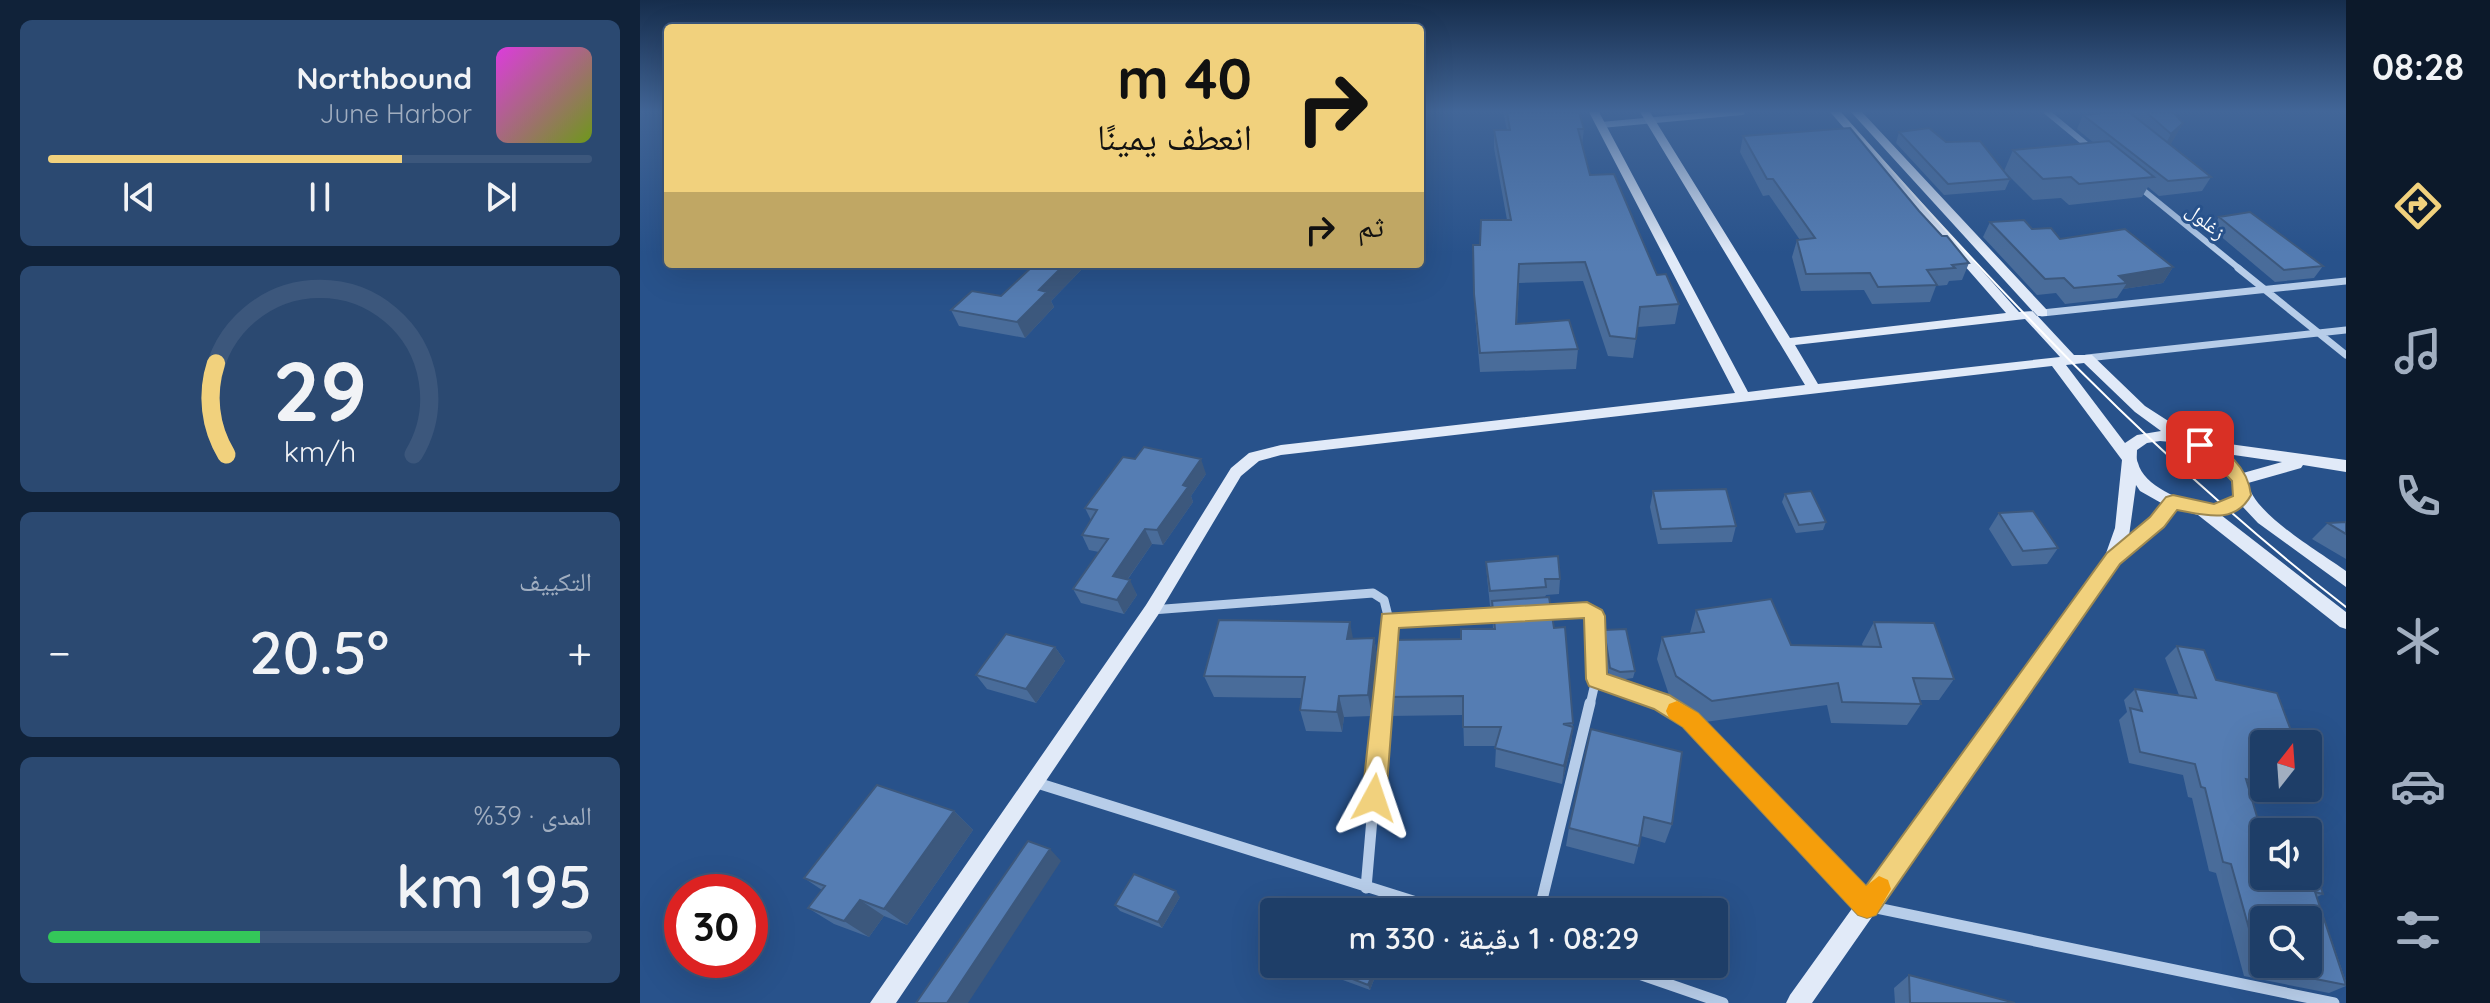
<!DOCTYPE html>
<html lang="ar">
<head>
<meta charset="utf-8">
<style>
  body { margin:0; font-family:Quicksand,"Noto Naskh Arabic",sans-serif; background:#2b4971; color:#f1f3f6; direction:rtl; height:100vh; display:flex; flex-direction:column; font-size:30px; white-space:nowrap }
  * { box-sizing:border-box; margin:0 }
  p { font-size:26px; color:#a1aec0 }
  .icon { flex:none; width:44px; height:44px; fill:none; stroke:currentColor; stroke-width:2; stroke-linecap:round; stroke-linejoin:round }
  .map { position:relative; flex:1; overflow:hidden; direction:ltr }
  .sheet { display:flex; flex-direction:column; gap:20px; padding:20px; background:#102239; width:640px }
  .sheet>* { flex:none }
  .banner { position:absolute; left:24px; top:24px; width:760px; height:244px; border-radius:8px; box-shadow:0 8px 32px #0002,0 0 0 2px #3c577c; direction:rtl; background:#f1d17d; color:#111; overflow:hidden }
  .needle { width:52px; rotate:17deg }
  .tools { position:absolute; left:1610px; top:730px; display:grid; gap:16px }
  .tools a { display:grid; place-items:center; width:72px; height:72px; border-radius:8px; background:#1e3e68; box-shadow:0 8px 32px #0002,0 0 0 2px #3c577c; font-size:40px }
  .speed { position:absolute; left:24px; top:874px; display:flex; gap:16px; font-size:40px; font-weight:700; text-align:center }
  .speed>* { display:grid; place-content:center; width:104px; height:104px; border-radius:50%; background:#1e3e68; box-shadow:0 8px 32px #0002,0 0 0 2px #3c577c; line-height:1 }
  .speed .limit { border:12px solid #d22; background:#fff; color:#111 }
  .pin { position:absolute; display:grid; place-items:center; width:68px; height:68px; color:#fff; margin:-34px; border-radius:16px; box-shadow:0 4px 12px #0006 }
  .me { position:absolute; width:88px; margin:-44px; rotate:5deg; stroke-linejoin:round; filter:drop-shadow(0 0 6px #0008) }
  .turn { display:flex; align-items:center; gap:28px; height:168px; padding:0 40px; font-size:36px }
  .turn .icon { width:104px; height:104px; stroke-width:2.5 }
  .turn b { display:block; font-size:56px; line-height:68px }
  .then { display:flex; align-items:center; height:76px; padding:0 40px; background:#0003; gap:16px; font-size:30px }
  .big { font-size:60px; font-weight:600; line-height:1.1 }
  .sheet .card { flex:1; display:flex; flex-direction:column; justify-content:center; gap:12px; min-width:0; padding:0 28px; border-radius:12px; background:#2b4971 }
  .sheet .dial { align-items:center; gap:0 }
  .dial svg { height:208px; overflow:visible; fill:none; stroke:#3c577c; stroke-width:7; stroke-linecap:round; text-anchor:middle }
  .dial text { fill:#f1f3f6; stroke:none }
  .song { display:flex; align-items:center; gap:24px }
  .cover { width:96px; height:96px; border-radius:12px; background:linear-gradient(135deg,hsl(300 70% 55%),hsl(80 70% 35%)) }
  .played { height:8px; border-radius:4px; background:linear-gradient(90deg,#f1d17d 65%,#3c577c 65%) }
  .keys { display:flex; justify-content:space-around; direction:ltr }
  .heat { display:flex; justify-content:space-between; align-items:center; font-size:44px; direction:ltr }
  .charge { height:12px; border-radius:6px; background:linear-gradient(90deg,#34c759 39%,#3c577c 0) }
  .trip { position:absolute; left:620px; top:898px; width:468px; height:80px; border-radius:8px; background:#1e3e68; box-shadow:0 8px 32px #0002,0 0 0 2px #3c577c; font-weight:600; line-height:80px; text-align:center; direction:rtl }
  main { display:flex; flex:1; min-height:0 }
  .dock { display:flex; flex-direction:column; width:144px; justify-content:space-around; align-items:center; background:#0c192a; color:#a1aec0 }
  .dock .icon { width:56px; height:56px }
  .dock .on { color:#f1d17d }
  .dock b { font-size:36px; color:#f1f3f6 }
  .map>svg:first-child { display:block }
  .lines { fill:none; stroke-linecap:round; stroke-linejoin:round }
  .minor-far3 { stroke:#b7cde9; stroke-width:6 }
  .minor-far2 { stroke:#b7cde9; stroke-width:7 }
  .minor-far1 { stroke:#b7cde9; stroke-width:9 }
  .minor { stroke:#b7cde9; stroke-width:11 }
  .secondary { fill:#e1eaf8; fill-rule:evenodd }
  .tram { stroke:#fff; stroke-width:2 }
  .wall { fill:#496c9a }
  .shaded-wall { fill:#3c587d }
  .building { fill:#557db3; stroke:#3c587d; stroke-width:2; fill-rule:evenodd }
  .route { fill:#f1d17d; stroke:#9d8851; stroke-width:2 }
  .slow { fill:#f59e0b }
  .labels { text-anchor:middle; stroke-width:6; stroke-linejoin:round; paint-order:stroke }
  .far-street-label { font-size:20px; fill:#fff; stroke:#28528b }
</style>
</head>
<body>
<main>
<nav class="dock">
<b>08:28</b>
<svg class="icon on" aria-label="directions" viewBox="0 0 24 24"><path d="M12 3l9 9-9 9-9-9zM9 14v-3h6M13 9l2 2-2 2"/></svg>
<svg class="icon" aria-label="music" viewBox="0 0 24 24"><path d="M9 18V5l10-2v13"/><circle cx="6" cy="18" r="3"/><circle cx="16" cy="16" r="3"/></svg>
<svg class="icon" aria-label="phone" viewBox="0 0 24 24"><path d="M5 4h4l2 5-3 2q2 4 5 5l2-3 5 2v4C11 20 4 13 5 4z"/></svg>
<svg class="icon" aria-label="climate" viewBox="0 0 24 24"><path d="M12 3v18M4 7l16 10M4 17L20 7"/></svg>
<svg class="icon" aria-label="car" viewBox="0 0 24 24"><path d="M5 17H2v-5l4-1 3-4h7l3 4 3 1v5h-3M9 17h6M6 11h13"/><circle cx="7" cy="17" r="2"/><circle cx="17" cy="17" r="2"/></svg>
<svg class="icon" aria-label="filters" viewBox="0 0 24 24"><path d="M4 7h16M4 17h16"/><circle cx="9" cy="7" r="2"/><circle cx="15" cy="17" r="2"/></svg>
</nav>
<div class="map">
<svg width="1706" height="1003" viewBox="0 0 1706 1003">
  <rect width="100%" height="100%" fill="#28528b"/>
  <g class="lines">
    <path class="minor-far3" d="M1407 112 1453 150
      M961 125 1102 112
      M1498 186 1601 270"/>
    <path class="minor-far2" d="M1598 268 1706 355
      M1402 313 1706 281
      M1447 358 1706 330"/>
    <path class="minor-far1" d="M512 610 733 593 744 600 749 620 742 705
      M901 611 936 609 955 616 956 679 950 705
      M749 620 860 613
      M956 679 1025 705"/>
    <path class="minor" d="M1022 703 1051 720 1227 906 1694 1003
      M394 782 808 912
      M726 888 742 703
      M899 912 950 703
      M970 964 1083 1003"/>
    <path class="secondary" d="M949 112H959L1108 392 1165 385 1000 112H1010L1150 338 1366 313 1190 112H1201L1379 312 1393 311 1434 355H1452L1505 406 1550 435 1567 441 1706 460V472L1663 465 1661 468 1608 483C1613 514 1680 552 1706 571V587L1618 523 1602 506 1581 515 1706 612V629L1700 627 1558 515 1537 509 1523 526 1479 563 1172 1003H1146L1150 995 1465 556 1475 528 1482 460 1412 366 641 455 619 461 601 476 518 615 256 1003H230L506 605 591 468 609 453 641 445 1095 393ZM1385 319 1420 357 1178 384 1155 345ZM1444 363 1495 412 1521 431 1497 435 1485 443 1426 365ZM1520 441C1550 443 1596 459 1593 496 1570 516 1505 492 1498 463 1496 459 1497 455 1497 450L1507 443ZM1587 454 1642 462 1603 473ZM1496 485 1500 491 1523 504 1511 518 1489 536Z
      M1211 112H1222L1407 310V316H1397Z"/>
    <path class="tram" d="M1199 112C1359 292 1515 459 1706 607"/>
  </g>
  <path class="wall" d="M863 112H939L944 129 942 145 950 175 1017 275 1039 304 1035 324 998 327 993 358 968 356 943 281 879 283 877 324 938 349 936 369 840 372 835 314 833 245H840L867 220 854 148V130H867Z
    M1472 112H1533L1543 123 1530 145 1571 177 1562 191 1519 196 1508 187 1502 197 1429 205 1421 198 1393 200 1364 171 1373 150 1454 143 1437 129 1443 115Z
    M1259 132 1306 142 1370 179 1365 190 1304 195 1256 143Z
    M1103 136 1279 211 1329 263 1322 280 1309 281 1307 285 1296 286 1290 302 1232 304 1224 290 1161 291 1152 257 1157 240H1160L1129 195 1123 196 1100 152Z
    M1579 217 1683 266 1674 278 1635 282 1572 229Z
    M1350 222 1392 229 1420 239 1533 267 1523 283 1483 289 1477 298 1425 304 1416 293 1397 295 1343 237Z
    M395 264 446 265 411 301 414 307 385 338 319 326 311 310 361 296Z
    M566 474 551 496 553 502 523 545 512 544 488 579 497 595 484 614 441 603 433 589 459 552 449 550 442 535 451 520 445 508Z
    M1013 491 1096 526 1092 542 1018 544 1010 507Z
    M1145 494 1186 522 1183 530 1156 533 1142 502Z
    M1359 513 1418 548 1407 564 1372 566 1349 529Z
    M1706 522V559L1672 539 1688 523Z
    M846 562 920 579 919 594 906 595 905 597 914 628 933 727 931 746 922 784 855 767 856 746H824L823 715 749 716 746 697 821 639 853 629 852 606H850L847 577Z
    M1056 610 1151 645 1223 647 1222 644 1234 622 1314 679 1299 700H1280L1281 704 1267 725 1191 723 1187 705 1065 722 1030 698 1017 659 1022 637 1050 633Z
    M964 630 995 671 993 678 979 680 969 676 963 638Z
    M734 638 738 660 732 716 704 717 702 732 666 731 660 710 662 698 574 697 564 676 713 639Z
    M1537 646 1576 680 1624 744V788H1668L1673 793 1658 803 1610 793 1623 837 1683 894 1677 897 1706 982V986L1689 993 1604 976 1576 873 1569 871 1552 798 1548 797 1543 775 1489 763 1479 720 1487 712 1484 700 1495 689 1539 695 1525 658Z
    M415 647 425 661 396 703 347 689 336 675Z
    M951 729 1032 824 1025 843 1001 836 994 864 926 846 929 828Z
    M314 811 333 830 267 925 244 916 229 937 194 924 168 908 182 890 164 878Z
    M540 897 522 928 480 911 475 905Z
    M668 964H740L730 990 692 976 689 970Z
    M1269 975 1375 1003H1255L1254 988Z"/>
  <path class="shaded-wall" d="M1543 123 1531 144 1519 156 1531 134Z
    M425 264 446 265 411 301 414 307 385 338 377 322 399 290Z
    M1533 267 1523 283 1483 289 1487 283 1479 276Z
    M561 459 566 474 551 496 553 502 523 545 517 530 543 485Z
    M505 529 512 544 480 590 473 576Z
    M490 580 497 595 484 614 477 600Z
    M710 622 714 644 707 639Z
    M734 638 738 660 732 716 728 695Z
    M415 647 425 661 396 703 386 689Z
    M699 696 704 717 702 732 697 712Z
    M933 727 931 746 922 784 924 766Z
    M314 811 333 830 267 925 244 909Z
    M410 849 421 861 328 1003H307Z
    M536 891 540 897 522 928 518 922Z
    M220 900 244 916 229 937 204 921Z
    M737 964H740L730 990 728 985Z"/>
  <path class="building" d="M867 112H939L944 129H938L950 175 974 174 1017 275 1026 274 1039 304 1000 307 996 339 970 336 945 262 879 264 876 324 929 320 938 349 840 353 834 294 833 245H840L841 220H871L854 130H870Z
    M1474 112H1489L1571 177 1528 181 1443 115Z
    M1506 112H1533L1543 123 1531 134Z
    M1210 128 1279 211 1302 236H1307L1329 263 1312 265 1315 268 1287 270 1297 285 1238 287 1230 273 1166 274 1157 240 1175 238 1133 179H1127L1103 136Z
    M1289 128 1306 142 1340 141 1370 179 1308 184 1259 132Z
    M1469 141 1514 177 1439 184 1431 177 1403 179 1373 150Z
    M1610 212 1683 266 1644 270 1579 217Z
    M1384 220 1392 229 1411 228 1420 239 1485 229 1533 267 1479 276 1487 283 1434 288 1424 278 1405 279 1350 222Z
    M395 264H425L399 290 407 292 377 322 311 310 332 291 361 296Z
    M504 447 561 459 543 485 548 487 517 530 505 529 473 576 490 580 477 600 433 589 468 539 442 535 457 510 445 508 483 457 495 459Z
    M1086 489 1096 526 1021 529 1013 491Z
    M1171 491 1186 522 1159 525 1145 494Z
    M1393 511 1418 548 1383 551 1359 513Z
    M1706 522V534L1688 523Z
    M918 556 920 579H905L906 587 850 591 846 562Z
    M909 597 914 628 925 627 933 723 923 724 933 727 924 766 855 748 861 727H823V696L746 697 750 640 821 639V629H855L852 601Z
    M1131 599 1151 645 1241 647 1234 622 1294 623 1314 679 1273 678 1281 704 1202 702 1198 683 1072 701 1036 676 1022 637 1064 632 1056 610Z
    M579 620 710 622 707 639 734 638 728 695 699 696 697 712 660 710 665 677 564 676Z
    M986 629 995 671 980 672 970 668 964 630Z
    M366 634 415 647 386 689 336 675Z
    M1537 646 1564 650 1576 680 1637 693 1656 744H1624V783L1606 779 1623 837H1624V876H1668L1669 848 1683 894 1675 892 1706 985 1620 968 1591 864 1583 862 1565 788 1561 787 1555 764 1500 752 1490 708 1502 711 1495 689 1556 698ZM1624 920H1668V964H1624Z
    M951 729 1042 752 1032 824 1004 817 999 846 929 828Z
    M1668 779 1673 793 1648 788H1668Z
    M237 785 314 811 244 909 220 900 204 921 168 908 185 886 164 878Z
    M388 841 410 849 307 1003H276Z
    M494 874 536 891 518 922 475 905Z
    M683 964H737L728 985 689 970 691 966Z
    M1269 975 1375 1003H1270Z"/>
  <linearGradient id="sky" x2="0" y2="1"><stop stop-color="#162d4c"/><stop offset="0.44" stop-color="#426698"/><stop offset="1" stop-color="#426698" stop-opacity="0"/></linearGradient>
  <rect width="1706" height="253" fill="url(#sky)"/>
  <path class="route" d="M1560 439C1586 447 1608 468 1611 495 1595 525 1565 515 1537 510L1524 527 1480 564 1236 915 1227 918 1218 915 1043 727 1014 709 949 686 946 679 944 618 759 628 746 798 742 806 734 809 726 806 722 798 742 614 947 602 962 610 965 616 967 674 1029 695 1058 713 1226 886 1467 553 1510 517 1526 497 1533 495 1574 504 1593 496 1592 481 1571 459 1552 445Z"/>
  <path class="slow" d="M1037 701 1058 713 1226 886 1239 876 1248 880 1251 889 1236 915 1227 918 1218 915 1043 727 1029 718 1026 711 1029 704Z"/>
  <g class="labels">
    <g class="far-street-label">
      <text transform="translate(1566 221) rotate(39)" y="7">زغلول</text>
    </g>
  </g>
</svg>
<div class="tools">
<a><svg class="needle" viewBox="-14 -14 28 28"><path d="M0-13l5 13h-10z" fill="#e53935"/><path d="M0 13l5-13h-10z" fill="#a1aec0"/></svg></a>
<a><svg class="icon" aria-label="sound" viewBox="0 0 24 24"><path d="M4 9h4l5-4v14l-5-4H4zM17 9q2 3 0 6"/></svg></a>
<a><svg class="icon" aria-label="search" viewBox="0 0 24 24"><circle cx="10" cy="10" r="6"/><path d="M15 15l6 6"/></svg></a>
</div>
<div class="speed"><div class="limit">30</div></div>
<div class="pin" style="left:1560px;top:445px;background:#d93025"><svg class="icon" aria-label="arrive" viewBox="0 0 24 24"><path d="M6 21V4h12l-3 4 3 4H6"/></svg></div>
<svg class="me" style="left:734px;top:798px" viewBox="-20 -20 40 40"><path d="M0-17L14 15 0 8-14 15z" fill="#f1d17d" stroke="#fff" stroke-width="4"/></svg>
<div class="trip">08:29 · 1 دقيقة · 330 m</div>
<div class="banner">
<div class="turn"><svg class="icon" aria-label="right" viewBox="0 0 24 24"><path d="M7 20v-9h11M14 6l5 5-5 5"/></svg><div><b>40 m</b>انعطف يمينًا</div></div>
<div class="then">ثم<svg class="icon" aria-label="right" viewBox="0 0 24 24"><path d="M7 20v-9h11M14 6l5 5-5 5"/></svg></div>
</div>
</div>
<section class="sheet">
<div class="card">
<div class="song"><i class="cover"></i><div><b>Northbound</b><p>June Harbor</p></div></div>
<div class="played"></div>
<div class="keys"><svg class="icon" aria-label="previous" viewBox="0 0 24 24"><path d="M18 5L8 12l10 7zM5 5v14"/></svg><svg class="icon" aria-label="pause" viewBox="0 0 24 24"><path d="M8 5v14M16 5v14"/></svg><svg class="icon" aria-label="next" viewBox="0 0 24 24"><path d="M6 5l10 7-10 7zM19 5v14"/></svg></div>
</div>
<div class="card dial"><svg viewBox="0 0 100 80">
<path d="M14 69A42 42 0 1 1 86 69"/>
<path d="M14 69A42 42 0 0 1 10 34" stroke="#f1d17d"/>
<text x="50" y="56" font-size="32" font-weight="700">29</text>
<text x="50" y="72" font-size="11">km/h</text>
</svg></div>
<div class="card"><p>التكييف</p>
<div class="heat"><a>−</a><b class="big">20.5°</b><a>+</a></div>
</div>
<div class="card"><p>المدى · 39%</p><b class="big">195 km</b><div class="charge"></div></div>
</section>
</main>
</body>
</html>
